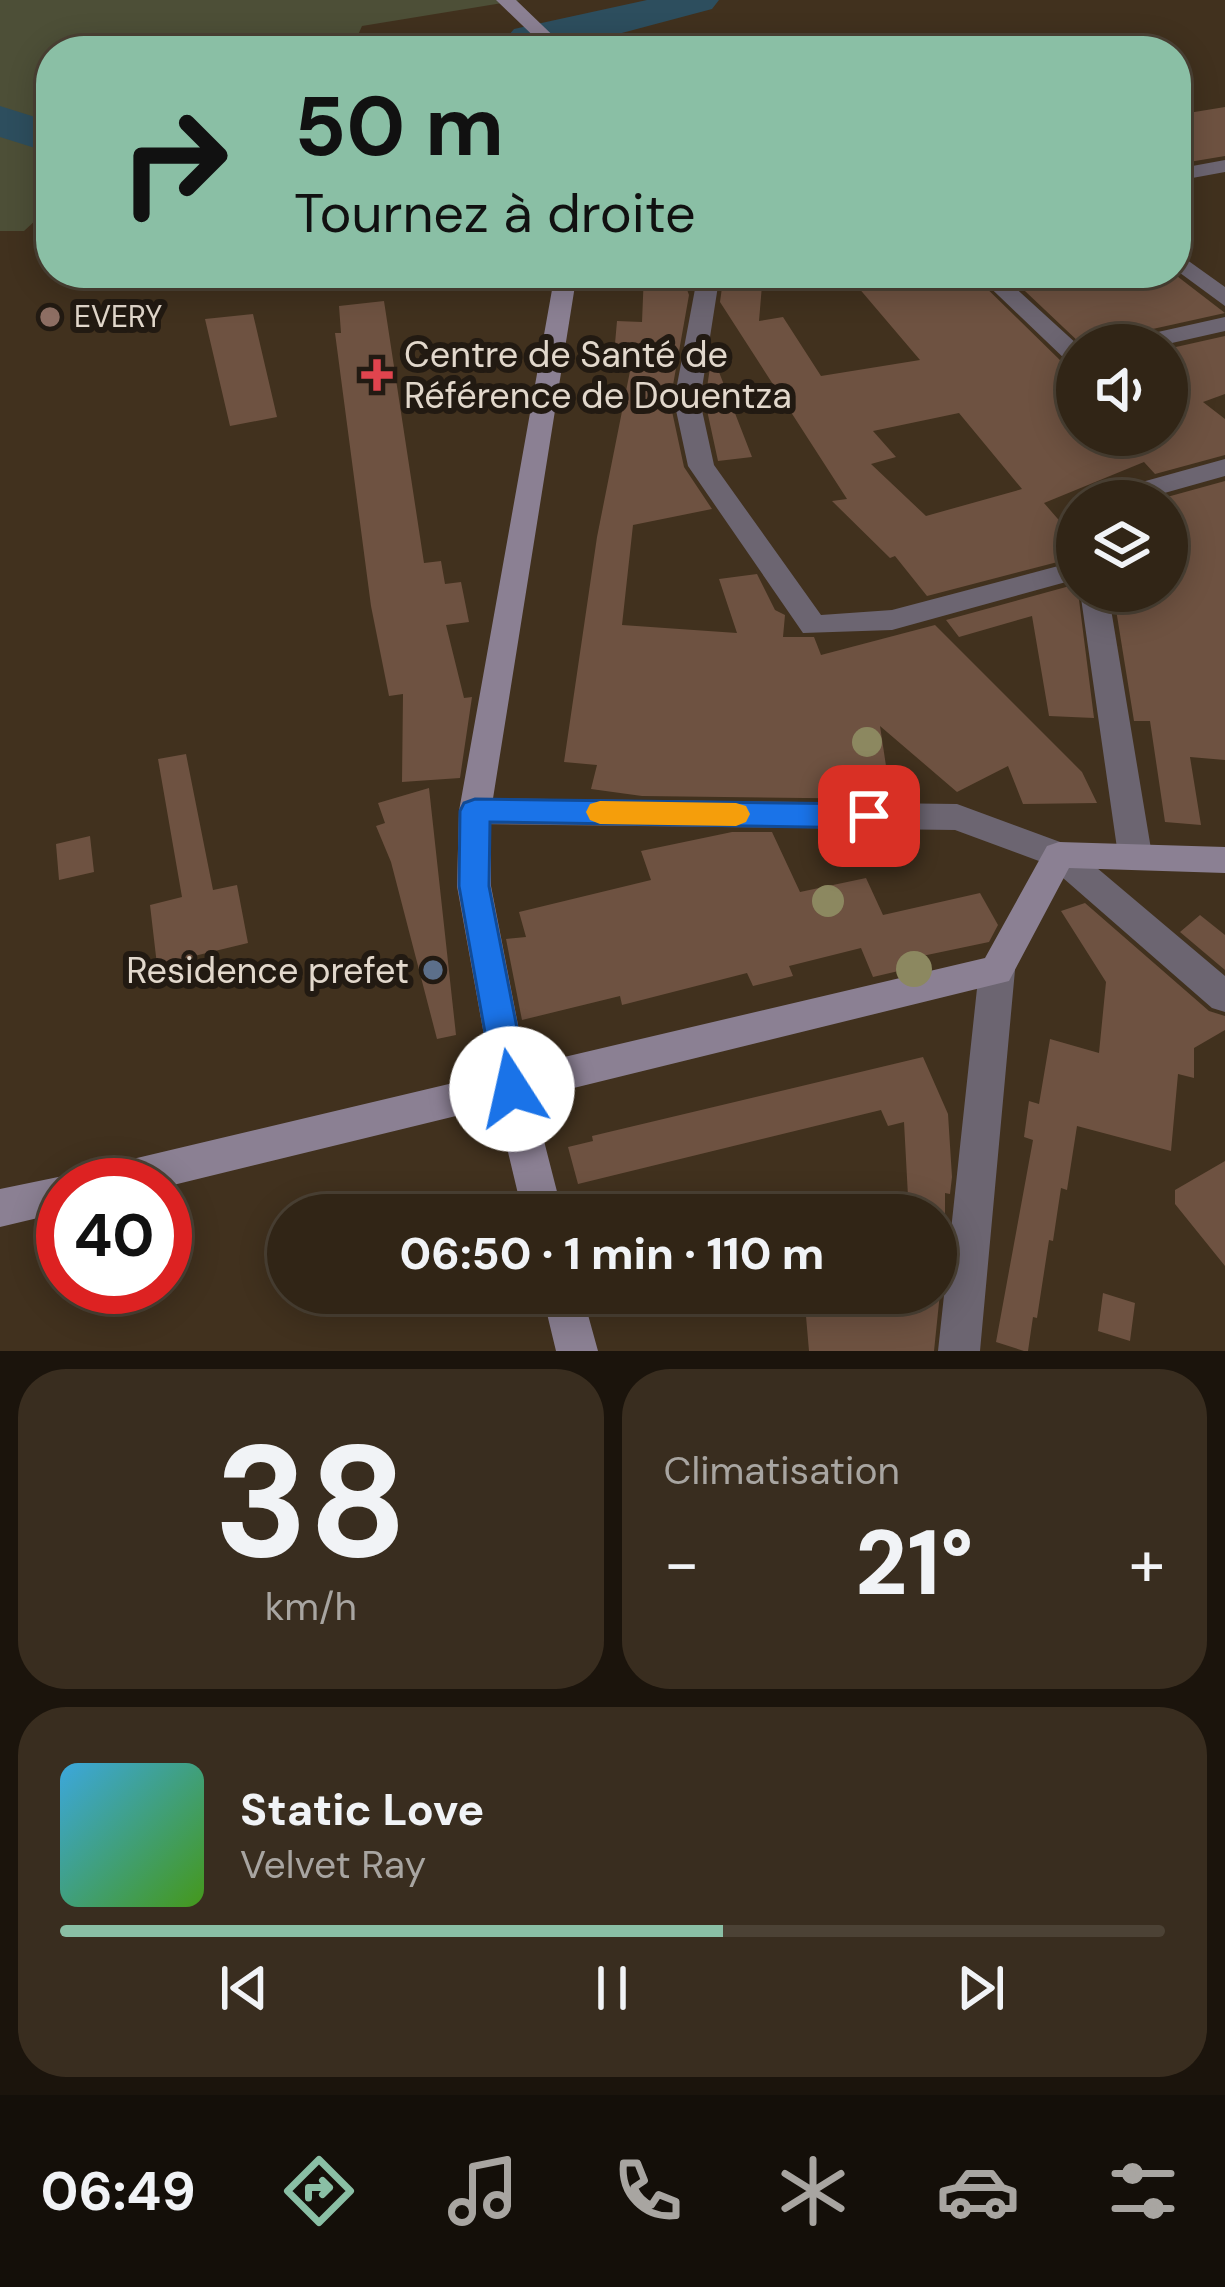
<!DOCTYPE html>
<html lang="fr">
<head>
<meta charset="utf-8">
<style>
  body { margin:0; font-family:"DM Sans",sans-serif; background:#392d1f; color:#f1f3f6; height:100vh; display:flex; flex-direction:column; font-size:45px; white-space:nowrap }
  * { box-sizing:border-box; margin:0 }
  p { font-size:39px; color:#a8a5a1 }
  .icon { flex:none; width:66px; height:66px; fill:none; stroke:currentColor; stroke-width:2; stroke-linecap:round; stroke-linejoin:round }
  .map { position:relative; height:1351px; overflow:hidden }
  .sheet { display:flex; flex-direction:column; gap:18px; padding:18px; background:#1b140c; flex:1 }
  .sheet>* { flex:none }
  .banner { position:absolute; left:36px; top:36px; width:1155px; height:252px; border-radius:48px; box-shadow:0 6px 30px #0003,0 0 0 3px #4c4235; background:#8abfa5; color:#111; overflow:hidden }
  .buttons { position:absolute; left:1056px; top:324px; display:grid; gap:24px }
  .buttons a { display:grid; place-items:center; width:132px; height:132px; border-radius:50%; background:#312516; box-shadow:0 6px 30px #0003,0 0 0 3px #4c4235; font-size:60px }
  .speed { position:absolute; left:36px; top:1158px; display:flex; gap:24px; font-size:60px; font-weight:700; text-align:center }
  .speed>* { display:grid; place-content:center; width:156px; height:156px; border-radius:50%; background:#312516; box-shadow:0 6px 30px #0003,0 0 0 3px #4c4235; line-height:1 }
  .speed .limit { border:18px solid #d22; background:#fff; color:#111 }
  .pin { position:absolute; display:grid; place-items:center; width:102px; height:102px; color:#fff; margin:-51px; border-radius:24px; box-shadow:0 6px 18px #0006 }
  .me { position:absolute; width:132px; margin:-66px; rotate:350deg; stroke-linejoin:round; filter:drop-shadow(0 0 9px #0008) }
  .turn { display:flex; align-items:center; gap:42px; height:252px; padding:0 60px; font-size:54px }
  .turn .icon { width:156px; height:156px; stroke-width:2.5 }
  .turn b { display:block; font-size:84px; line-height:102px }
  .big { font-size:90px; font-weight:800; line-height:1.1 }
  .sheet .widget { flex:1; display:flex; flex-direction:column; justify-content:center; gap:18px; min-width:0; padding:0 42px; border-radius:48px; background:#392d1f }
  .sheet .dial { align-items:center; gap:0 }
  .dial b { font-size:156px; line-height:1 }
  .song { display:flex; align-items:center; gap:36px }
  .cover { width:144px; height:144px; border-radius:18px; background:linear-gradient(135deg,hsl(200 70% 55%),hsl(100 70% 35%)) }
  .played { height:12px; border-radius:6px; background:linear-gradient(90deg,#8abfa5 60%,#4c4235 60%) }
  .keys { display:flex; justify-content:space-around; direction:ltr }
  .heat { display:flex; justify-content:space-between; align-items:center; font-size:66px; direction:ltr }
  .sheet .tiles { flex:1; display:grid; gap:18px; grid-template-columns:1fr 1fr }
  .widget:last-child { grid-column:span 2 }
  .trip { position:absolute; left:267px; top:1194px; width:690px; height:120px; border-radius:60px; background:#312516; box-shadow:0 6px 30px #0003,0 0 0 3px #4c4235; font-weight:800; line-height:120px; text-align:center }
  .menu { display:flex; height:192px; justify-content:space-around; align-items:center; background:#140f09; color:#a8a5a1 }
  .menu .icon { width:84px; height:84px }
  .menu .current { color:#8abfa5 }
  .menu b { font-size:54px; color:#f1f3f6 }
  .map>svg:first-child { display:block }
  .green { fill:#4d4f37 }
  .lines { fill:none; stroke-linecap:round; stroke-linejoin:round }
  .river { fill:#2d4e5e; fill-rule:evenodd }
  .building { fill:#6e5241; fill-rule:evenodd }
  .street { fill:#6c6571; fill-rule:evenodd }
  .secondary { fill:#8b8093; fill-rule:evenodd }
  .tree { fill:#8c8860 }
  .route { fill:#1a73e8; stroke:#114b97; stroke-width:3 }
  .slow { fill:#f59e0b }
  .education-dot { fill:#8d6e63; stroke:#221a12; stroke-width:4.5 }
  .health-dot { fill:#e0444e; stroke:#221a12; stroke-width:4.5 }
  .service-dot { fill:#5c6f8a; stroke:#221a12; stroke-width:4.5 }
  .labels { text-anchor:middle; stroke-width:12; stroke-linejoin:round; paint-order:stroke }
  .far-poi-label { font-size:30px; fill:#e2d8cc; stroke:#221a12; text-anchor:start }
  .poi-label { font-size:36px; fill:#e2d8cc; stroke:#221a12; text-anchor:start }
</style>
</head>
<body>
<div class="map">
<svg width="1225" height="1351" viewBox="0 0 1225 1351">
  <rect width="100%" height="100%" fill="#41311e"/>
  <path class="green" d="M0 0H521L362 26 351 51H51V206L24 231H0Z"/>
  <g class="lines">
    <path class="river" d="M647 0H719L712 9 573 46 496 51 514 29Z
      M0 106 51 122V153L0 137Z"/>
  </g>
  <path class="building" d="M1225 107V156L1189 162 1176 151V115Z
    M644 273H681L689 295 670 402 684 467 712 509 633 525 622 625 737 633 719 579 757 574 775 610 785 615 783 637H814L821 655 935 625 1082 772 1097 803 1023 804 1008 766 957 792 880 726 891 799 642 796 591 789 597 765 564 762 597 537 633 356 614 355 617 321 642 322Z
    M724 273H763L759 321 783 317 821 376 920 360 846 273H971L1065 365 1077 368V435H1167V349L1225 336V394L1203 402 1225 419V455L1155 474 1144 462 1044 503 1077 541V557L927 596 895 556 890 558 832 501 847 499 720 302ZM959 413 1022 489 926 516 871 464 896 457 873 431Z
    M1006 273H1173L1225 313 1121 336 1115 345H1082Z
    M384 301 424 563 441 561 445 584 461 582 469 622 446 625 464 698 472 697 460 778 402 782 403 694 389 696 371 606 335 333H341L339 306Z
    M253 314 277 417 230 426 205 319Z
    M712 354 752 457 718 461 705 401Z
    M1225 481V760L1190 757 1201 825 1165 822 1150 721H1134L1113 591 1167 594V497Z
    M1077 584 1094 718 1049 716 1032 616 959 637 946 620Z
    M186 754 213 890 237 885 248 943 157 965 150 905 182 897 158 759Z
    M429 788 456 1035 437 1039 391 862 376 826 385 823 378 803Z
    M732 832H772L800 892 866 878 883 915 980 893 998 925 989 942 903 960 907 969 873 977 861 948 789 966 793 976 753 986 747 973 622 1005 620 996 522 1020 506 939 526 937 519 912 651 880 641 851Z
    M90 836 94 872 59 880 56 844Z
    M1085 903 1209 1011 1225 1016V1030L1194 1048V1078L1178 1074 1171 1151 1077 1126 1067 1190 1061 1188 1053 1241 1049 1240 1037 1318 1033 1317 1028 1351H1024L996 1342 1033 1140 1024 1137 1029 1101 1039 1104 1050 1039 1099 1053 1106 982 1061 911Z
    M1200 915 1225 935V970L1180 932Z
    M923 1057 948 1114 952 1177 950 1194 945 1193V1215H909L904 1122 888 1126 881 1110 578 1184 568 1147 593 1141 592 1136Z
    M1225 1161V1266L1175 1204V1190Z
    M804 1293H940L934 1351H809Z
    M1103 1293 1135 1303 1130 1341 1098 1331Z"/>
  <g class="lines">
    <path class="street" d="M1225 160V172L1176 181V169Z
      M1176 252 1225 287V306L1176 270Z
      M698 273H720L700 401 714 465 821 615 892 610 1077 561V579L892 630 803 633 688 466 674 401Z
      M975 273H999L1078 345 1077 364 1068 362Z
      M1225 317V331L1163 345H1119L1122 340Z
      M1225 459V476L1136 501H1092L1095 495Z
      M1080 591H1108L1152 855 1147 864 1135 868 1123 864 1118 855Z
      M475 798 957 804 1071 846 1225 976V1012L1212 1008 1047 864 955 830 475 824 464 820 459 811 464 802Z
      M997 955 1009 959 1015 970 980 1351H938L979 970 985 959Z"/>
    <path class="secondary" d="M496 0H516L569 51H549Z
      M555 273H577L491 811V886L526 1066 985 958 1047 846 1059 842 1225 847V873L1069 868 1009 981 533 1098 563 1215H523L497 1106 165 1187 79 1185 85 1172 99 1167 491 1074 457 886 459 811Z
      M63 1176 79 1185H63V1212L0 1227V1189Z
      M542 1293H582L598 1351H556Z"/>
  </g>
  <g class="tree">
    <circle cx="867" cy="742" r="15"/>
    <circle cx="828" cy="901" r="16"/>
    <circle cx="914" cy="969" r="18"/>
  </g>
  <path class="route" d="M475 799 869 804 880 808 884 816 880 824 869 828 490 822 489 886 529 1089 524 1099 512 1104 500 1099 495 1089 459 886 460 811 464 803Z"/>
  <path class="slow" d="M600 801 736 803 746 806 750 814 746 822 736 826 600 824 590 820 586 812 590 804Z"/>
  <circle class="education-dot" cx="50" cy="317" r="12"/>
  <path class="health-dot" d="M371 357h12v12h12v12h-12v12h-12v-12h-12v-12h12z"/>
  <circle class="service-dot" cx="433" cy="970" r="12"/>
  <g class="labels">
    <g class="far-poi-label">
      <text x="74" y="327">EVERY</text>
    </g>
    <g class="poi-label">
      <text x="404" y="367">Centre de Santé de<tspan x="404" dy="41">Référence de Douentza</tspan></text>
      <text x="409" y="983" text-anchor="end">Residence prefet</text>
    </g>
  </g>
</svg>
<div class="buttons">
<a><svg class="icon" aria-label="sound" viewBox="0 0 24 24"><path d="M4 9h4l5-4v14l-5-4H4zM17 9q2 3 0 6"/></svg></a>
<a><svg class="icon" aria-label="layers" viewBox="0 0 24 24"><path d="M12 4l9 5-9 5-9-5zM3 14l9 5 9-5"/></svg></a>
</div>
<div class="speed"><div class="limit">40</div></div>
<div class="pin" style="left:869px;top:816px;background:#d93025"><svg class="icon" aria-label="arrive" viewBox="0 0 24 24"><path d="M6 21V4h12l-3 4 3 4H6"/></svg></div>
<svg class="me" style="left:512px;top:1089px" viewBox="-20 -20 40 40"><circle r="19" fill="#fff"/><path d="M0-13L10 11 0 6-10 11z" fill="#1a73e8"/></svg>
<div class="trip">06:50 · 1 min · 110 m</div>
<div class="banner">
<div class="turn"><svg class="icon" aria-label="right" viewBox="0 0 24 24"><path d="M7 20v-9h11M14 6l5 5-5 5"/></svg><div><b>50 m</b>Tournez à droite</div></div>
</div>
</div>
<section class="sheet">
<div class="tiles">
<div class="widget dial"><b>38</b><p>km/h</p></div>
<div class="widget"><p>Climatisation</p>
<div class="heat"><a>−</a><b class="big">21°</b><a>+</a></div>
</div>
<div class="widget">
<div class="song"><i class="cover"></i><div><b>Static Love</b><p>Velvet Ray</p></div></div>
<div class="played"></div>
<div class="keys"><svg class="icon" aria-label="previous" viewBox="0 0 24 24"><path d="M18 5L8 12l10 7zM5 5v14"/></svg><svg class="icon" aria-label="pause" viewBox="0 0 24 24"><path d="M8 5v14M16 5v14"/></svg><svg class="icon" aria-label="next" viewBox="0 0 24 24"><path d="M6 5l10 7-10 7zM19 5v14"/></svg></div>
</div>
</div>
</section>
<nav class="menu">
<b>06:49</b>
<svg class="icon current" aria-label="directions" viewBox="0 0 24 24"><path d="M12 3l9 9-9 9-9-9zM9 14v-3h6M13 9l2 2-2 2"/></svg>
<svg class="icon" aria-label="music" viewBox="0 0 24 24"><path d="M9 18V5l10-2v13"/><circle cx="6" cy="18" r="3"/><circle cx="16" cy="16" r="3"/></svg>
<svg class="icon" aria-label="phone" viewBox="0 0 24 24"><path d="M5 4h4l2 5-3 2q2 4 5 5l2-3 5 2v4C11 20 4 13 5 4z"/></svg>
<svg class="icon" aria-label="climate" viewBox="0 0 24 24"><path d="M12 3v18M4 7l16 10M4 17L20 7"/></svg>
<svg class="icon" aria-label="car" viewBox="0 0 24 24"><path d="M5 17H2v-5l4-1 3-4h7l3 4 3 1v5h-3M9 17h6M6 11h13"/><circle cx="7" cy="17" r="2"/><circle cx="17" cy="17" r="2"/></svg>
<svg class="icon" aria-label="filters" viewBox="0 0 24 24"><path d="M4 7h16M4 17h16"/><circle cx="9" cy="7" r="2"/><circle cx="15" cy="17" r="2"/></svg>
</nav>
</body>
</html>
